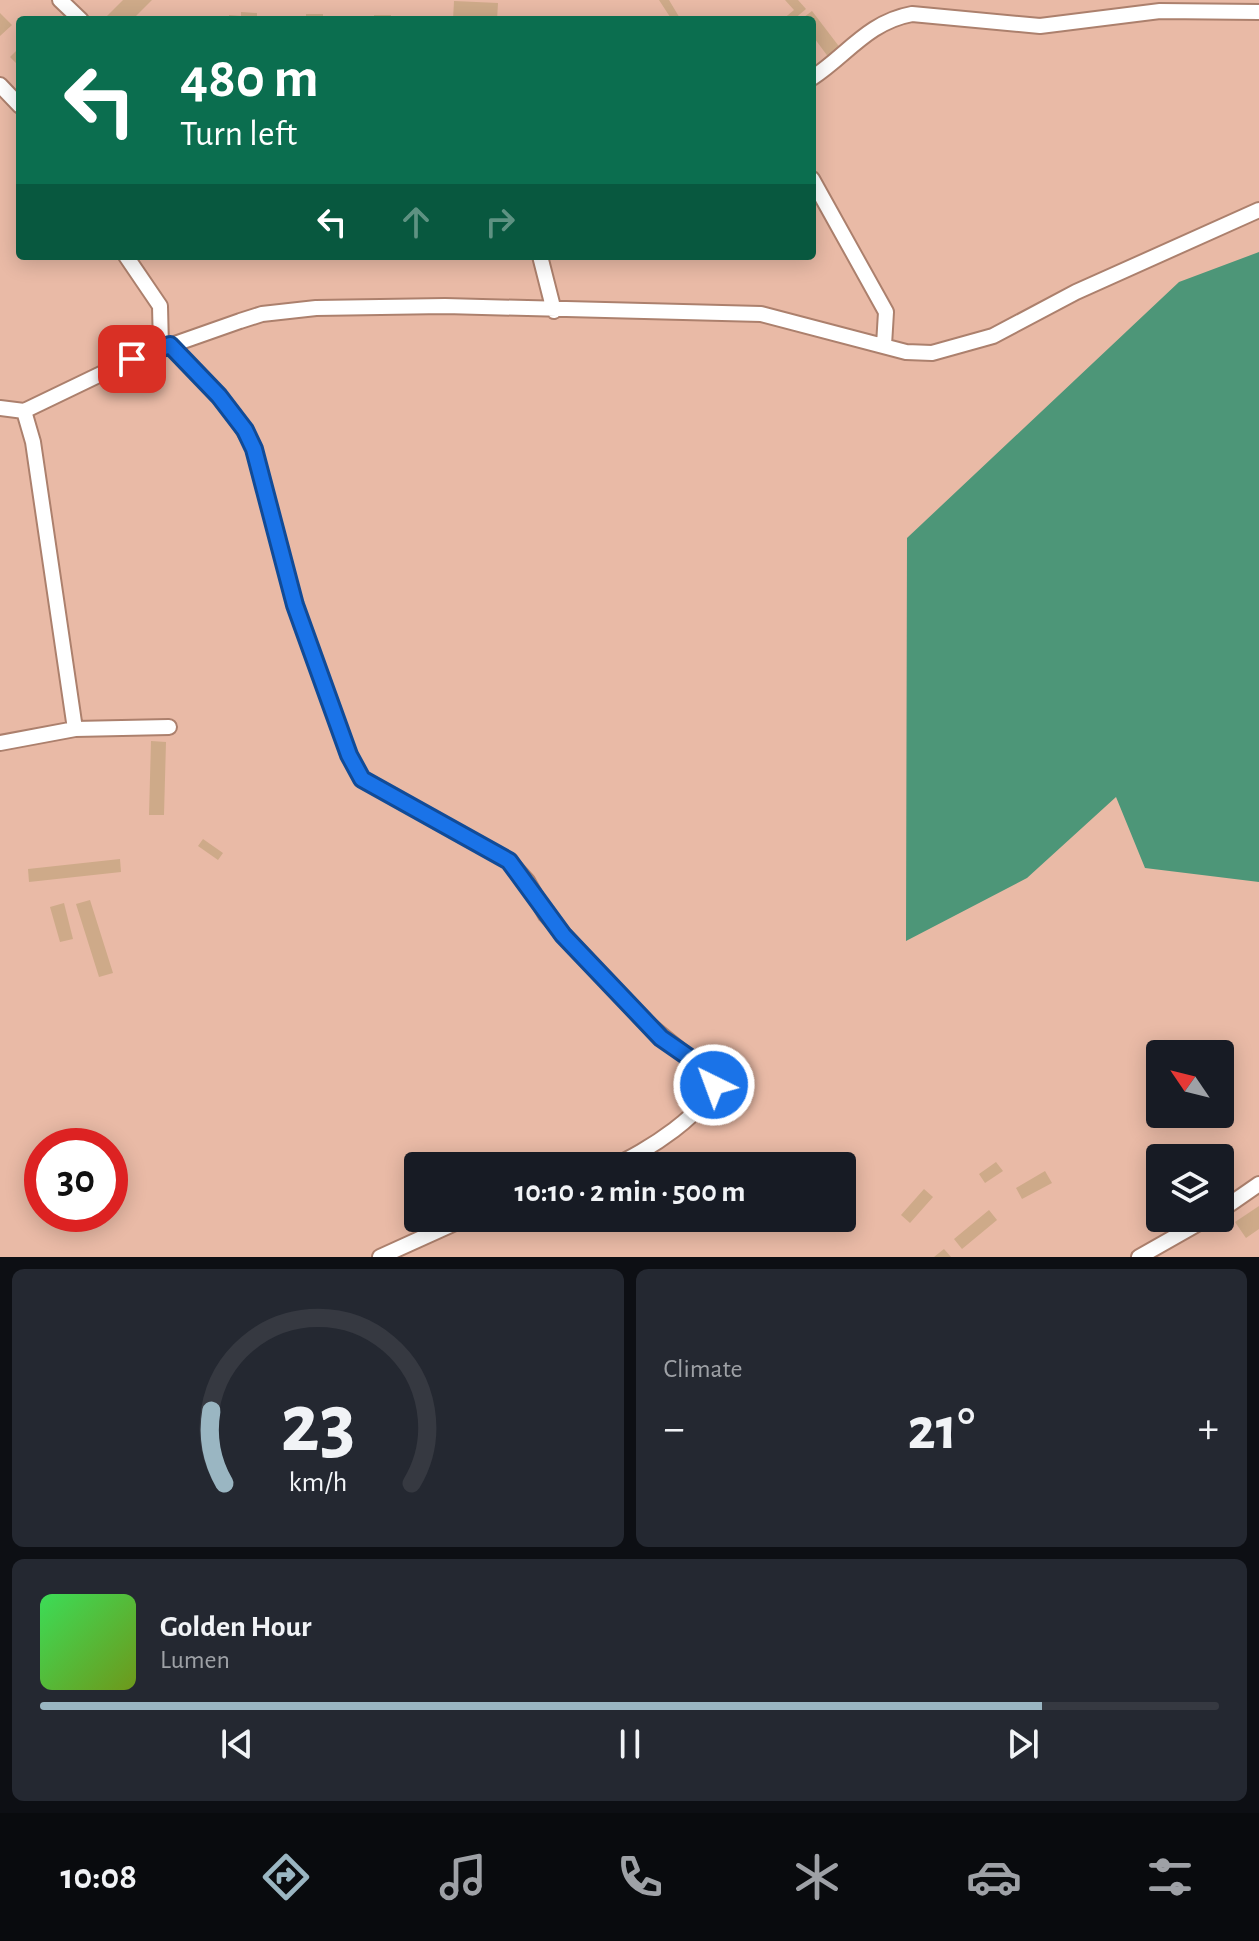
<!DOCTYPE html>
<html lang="en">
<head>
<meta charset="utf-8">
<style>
  body { margin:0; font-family:"Alegreya Sans",sans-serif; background:#242831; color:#f1f3f6; height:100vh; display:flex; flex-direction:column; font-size:30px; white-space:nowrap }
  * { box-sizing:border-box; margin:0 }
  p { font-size:26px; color:#9ea1a6 }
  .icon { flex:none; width:44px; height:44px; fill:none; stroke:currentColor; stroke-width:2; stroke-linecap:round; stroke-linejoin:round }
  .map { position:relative; height:1257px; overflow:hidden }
  .side { display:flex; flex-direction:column; gap:12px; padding:12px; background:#0d0f14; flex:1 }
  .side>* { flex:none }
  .hud { position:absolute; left:16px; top:16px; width:800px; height:244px; border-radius:8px; box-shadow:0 4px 20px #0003; background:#0b6e4f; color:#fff; overflow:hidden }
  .needle { width:52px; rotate:305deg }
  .controls { position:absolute; left:1146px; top:1040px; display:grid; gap:16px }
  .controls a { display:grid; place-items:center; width:88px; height:88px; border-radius:8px; background:#171b24; box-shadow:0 4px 20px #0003; font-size:40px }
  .speed { position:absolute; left:24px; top:1128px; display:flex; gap:16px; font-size:40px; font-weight:700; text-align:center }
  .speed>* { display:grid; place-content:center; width:104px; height:104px; border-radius:50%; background:#171b24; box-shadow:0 4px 20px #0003; line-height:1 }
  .speed .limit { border:12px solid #d22; background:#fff; color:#111 }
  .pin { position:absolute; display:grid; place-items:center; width:68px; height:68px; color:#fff; margin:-34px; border-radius:16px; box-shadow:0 4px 12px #0006 }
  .me { position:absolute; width:88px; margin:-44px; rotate:318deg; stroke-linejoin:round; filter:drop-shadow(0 0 6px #0008) }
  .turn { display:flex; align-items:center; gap:28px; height:168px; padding:0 32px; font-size:36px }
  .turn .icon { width:104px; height:104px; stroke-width:2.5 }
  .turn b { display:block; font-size:56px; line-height:68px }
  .lanes { display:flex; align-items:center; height:76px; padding:0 32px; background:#0003; justify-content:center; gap:40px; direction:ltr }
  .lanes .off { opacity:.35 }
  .big { font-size:60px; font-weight:700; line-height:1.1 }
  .side .card { flex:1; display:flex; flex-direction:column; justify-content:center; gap:12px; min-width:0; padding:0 28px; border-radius:12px; background:#242831 }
  .side .dial { align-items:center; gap:0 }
  .dial svg { height:208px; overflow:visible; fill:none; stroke:#363941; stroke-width:7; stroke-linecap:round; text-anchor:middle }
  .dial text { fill:#f1f3f6; stroke:none }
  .song { display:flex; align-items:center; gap:24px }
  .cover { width:96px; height:96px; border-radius:12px; background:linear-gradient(135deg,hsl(130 70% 55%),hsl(80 70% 35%)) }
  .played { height:8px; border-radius:4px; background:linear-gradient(90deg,#9ab6c2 85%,#363941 85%) }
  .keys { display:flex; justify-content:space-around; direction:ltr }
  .heat { display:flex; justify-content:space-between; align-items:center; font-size:44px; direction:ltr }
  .side .tiles { flex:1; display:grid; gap:12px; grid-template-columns:1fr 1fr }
  .card:last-child { grid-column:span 2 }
  .trip { position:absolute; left:404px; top:1152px; width:452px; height:80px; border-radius:8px; background:#171b24; box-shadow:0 4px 20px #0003; font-weight:700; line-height:80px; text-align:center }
  .tabs { display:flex; height:128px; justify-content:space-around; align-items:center; background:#090b0e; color:#9ea1a6 }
  .tabs .icon { width:56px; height:56px }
  .tabs .current { color:#9ab6c2 }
  .tabs b { font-size:36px; color:#f1f3f6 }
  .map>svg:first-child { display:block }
  .forest { fill:#4d9678 }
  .building { fill:#ceaa89 }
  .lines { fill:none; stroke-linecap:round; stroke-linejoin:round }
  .minor-casing { stroke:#ac806d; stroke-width:18 }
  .minor { stroke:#fff; stroke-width:14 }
  .route-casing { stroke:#114b97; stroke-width:20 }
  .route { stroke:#1a73e8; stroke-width:14 }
</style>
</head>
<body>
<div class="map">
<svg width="1259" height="1257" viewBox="0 0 1259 1257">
  <rect width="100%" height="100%" fill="#e9baa6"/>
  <path class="forest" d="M1259 252V882L1145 868 1116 797 1027 878 906 941 907 538 1179 282Z"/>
  <path class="building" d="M123 0H152L132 20H103Z
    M659 0H669L681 20H672Z
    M785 0H798L806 9 793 20H782L794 10Z
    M454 1 498 3 497 20H453Z
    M812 11 841 49 829 58 812 35V20H800Z
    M241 12 257 13V16H268V20H229V15L241 16Z
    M0 13 12 25 0 36Z
    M306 14H323V20H294V16L306 17Z
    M374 15H391V20H374Z
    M20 47V67L10 57Z
    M151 741 166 742 164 815H149Z
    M203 839 223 853 218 860 198 846Z
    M120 859 121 872 29 882 28 869Z
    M90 900 113 973 99 977 76 904Z
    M64 903 73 939 60 942 50 907Z
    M996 1162 1003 1171 985 1183 979 1174Z
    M1045 1171 1052 1183 1022 1199 1016 1188Z
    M924 1189 933 1197 910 1223 901 1215Z
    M1259 1206V1229L1246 1238 1235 1222Z
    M989 1210 997 1220 962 1249 954 1239Z
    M944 1249 951 1257H934Z"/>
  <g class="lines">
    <defs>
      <path id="minor" d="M60 0 81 20
        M812 78C847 55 868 22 912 14L1040 26 1160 11 1259 12
        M0 85 20 106
        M812 179 886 312 884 345
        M126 256 160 306 161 348
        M540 256 554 311
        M170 345C200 377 235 408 254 449L295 605 349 755 362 779 509 861 527 881 546 915 642 1019 714 1078C713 1111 642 1154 613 1166
        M0 408 24 411 132 359 240 321 262 314 316 308 445 306 761 314 906 352 932 353 993 336 1076 292 1259 210
        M24 411 33 442 75 729
        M0 743 75 729 169 727
        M1220 1211 1259 1184
        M380 1257 466 1218
        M1139 1257 1208 1218"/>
    </defs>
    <use href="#minor" class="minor-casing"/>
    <use href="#minor" class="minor"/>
  </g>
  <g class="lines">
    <defs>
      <path id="route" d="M132 359 170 345 219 396 245 430 254 449 295 605 349 755 362 779 509 861 563 935 661 1038 710 1072 714 1085"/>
    </defs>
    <use href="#route" class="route-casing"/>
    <use href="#route" class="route"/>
  </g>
</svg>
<div class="controls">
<a><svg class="needle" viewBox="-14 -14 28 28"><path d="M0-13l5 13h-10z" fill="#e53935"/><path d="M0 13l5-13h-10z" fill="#9ea1a6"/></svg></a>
<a><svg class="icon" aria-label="layers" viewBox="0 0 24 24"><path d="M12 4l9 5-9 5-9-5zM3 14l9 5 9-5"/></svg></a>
</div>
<div class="speed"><div class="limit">30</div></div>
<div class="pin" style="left:132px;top:359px;background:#d93025"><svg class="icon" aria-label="arrive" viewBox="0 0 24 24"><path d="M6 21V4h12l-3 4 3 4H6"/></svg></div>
<svg class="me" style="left:714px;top:1085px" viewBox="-20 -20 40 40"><circle r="17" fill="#1a73e8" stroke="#fff" stroke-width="3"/><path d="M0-11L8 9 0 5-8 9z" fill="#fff"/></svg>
<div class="trip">10:10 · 2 min · 500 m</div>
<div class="hud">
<div class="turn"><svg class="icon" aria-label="left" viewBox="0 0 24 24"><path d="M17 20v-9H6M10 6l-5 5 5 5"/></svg><div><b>480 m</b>Turn left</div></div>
<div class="lanes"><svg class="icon" aria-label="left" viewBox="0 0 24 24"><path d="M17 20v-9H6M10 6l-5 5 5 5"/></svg><svg class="icon off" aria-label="ahead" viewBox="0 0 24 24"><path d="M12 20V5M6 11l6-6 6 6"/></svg><svg class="icon off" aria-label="right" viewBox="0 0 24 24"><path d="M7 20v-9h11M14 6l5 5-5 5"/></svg></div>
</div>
</div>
<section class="side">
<div class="tiles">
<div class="card dial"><svg viewBox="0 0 100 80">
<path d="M14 69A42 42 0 1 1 86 69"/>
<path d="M14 69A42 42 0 0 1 9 41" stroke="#9ab6c2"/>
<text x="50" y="56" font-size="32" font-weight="700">23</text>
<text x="50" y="72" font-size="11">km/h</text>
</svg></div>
<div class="card"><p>Climate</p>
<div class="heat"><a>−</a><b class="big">21°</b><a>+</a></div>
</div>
<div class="card">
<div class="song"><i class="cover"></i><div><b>Golden Hour</b><p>Lumen</p></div></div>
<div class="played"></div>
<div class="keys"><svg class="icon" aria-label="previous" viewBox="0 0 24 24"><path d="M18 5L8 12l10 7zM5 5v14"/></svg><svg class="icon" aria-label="pause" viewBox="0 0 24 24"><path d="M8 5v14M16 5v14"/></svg><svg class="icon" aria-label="next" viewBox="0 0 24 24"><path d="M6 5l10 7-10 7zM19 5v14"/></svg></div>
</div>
</div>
</section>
<nav class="tabs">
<b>10:08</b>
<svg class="icon current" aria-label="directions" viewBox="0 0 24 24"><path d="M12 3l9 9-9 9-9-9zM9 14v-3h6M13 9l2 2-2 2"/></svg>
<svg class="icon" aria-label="music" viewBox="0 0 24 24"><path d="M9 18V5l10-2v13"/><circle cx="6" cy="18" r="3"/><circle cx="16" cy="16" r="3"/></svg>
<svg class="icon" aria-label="phone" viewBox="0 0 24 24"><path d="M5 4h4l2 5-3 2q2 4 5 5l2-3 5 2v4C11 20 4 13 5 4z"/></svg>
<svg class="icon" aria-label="climate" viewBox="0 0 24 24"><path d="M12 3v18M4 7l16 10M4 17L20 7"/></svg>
<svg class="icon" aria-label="car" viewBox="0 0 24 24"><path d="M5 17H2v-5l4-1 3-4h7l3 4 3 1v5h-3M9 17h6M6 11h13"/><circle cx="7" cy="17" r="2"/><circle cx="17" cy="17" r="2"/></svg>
<svg class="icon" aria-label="filters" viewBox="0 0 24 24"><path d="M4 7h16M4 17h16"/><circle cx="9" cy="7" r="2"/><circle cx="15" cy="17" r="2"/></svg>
</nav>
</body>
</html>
